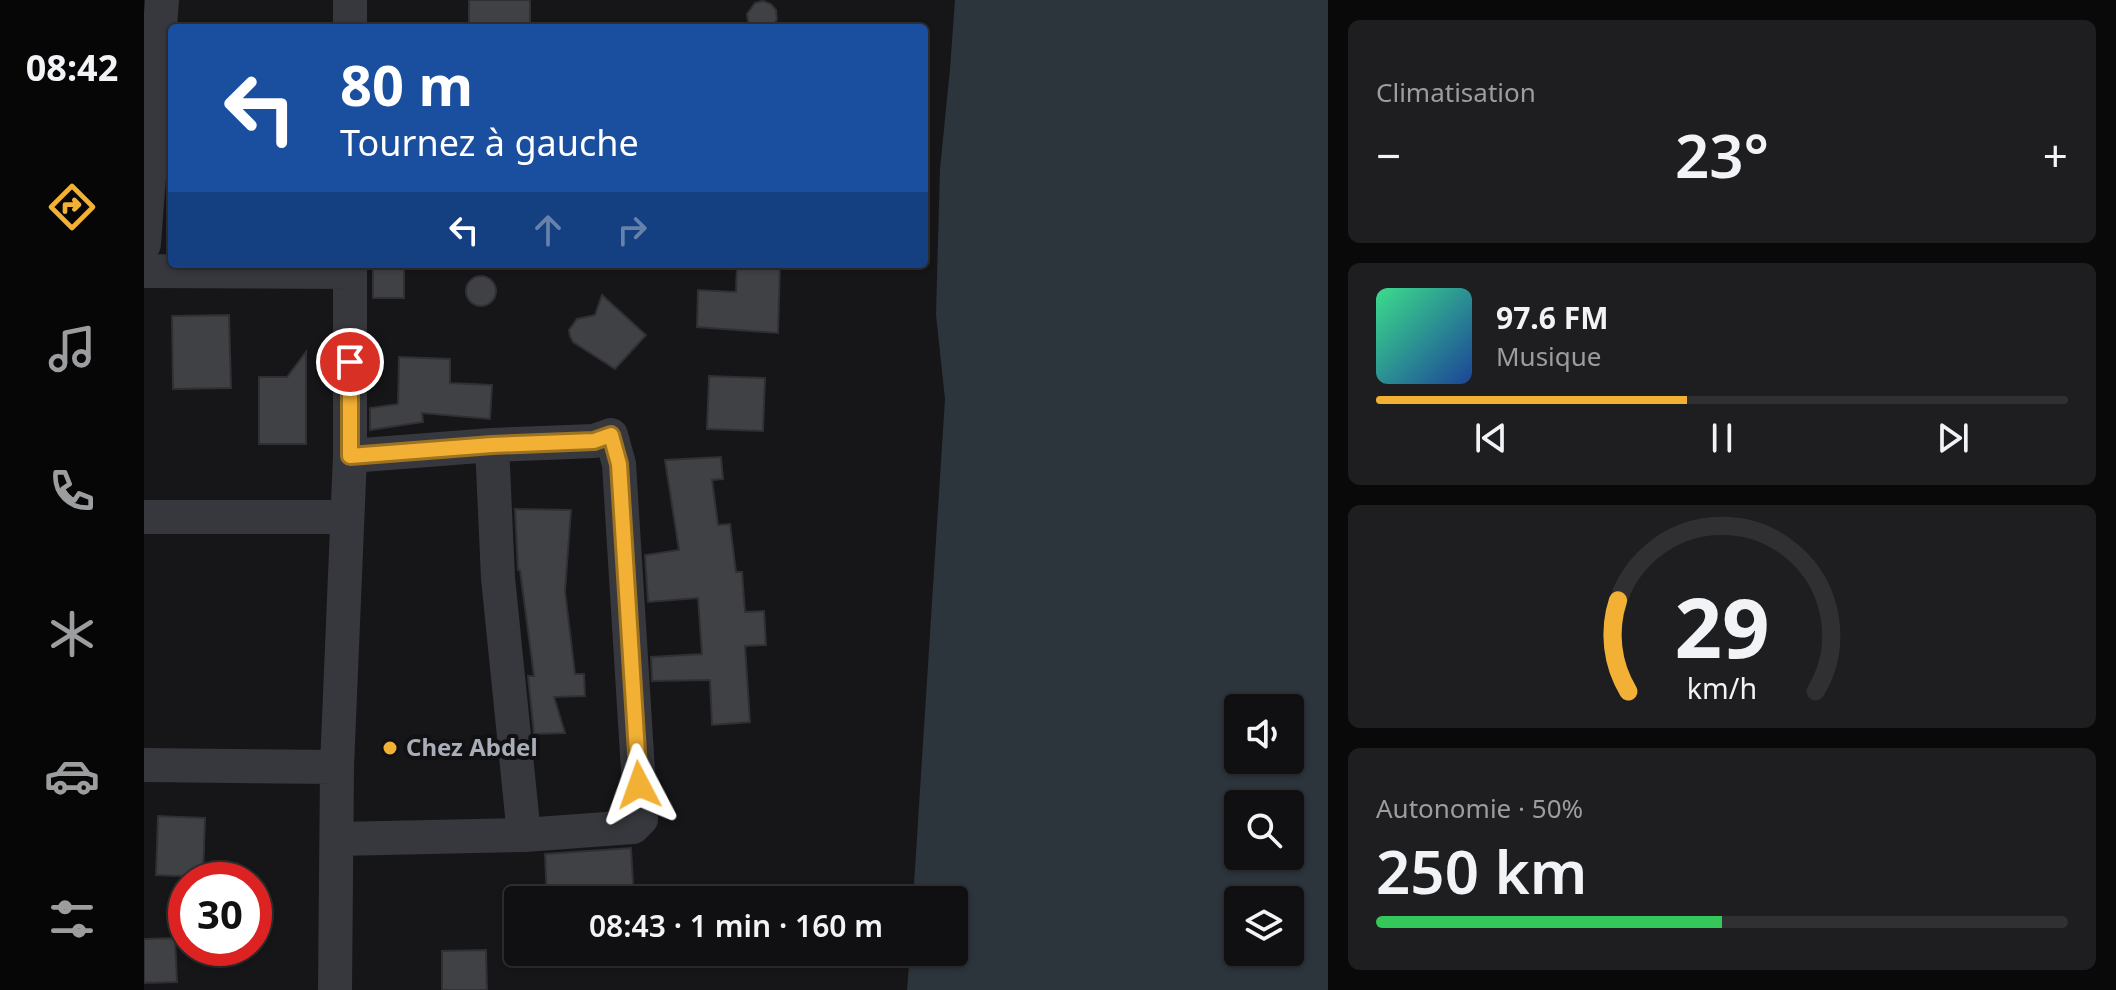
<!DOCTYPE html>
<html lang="fr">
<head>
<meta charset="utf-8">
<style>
  body { margin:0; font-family:"Noto Sans",sans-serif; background:#1e1e20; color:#f1f3f6; height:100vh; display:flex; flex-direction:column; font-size:30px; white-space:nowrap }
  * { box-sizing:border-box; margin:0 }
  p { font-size:26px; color:#9c9d9f }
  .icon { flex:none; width:44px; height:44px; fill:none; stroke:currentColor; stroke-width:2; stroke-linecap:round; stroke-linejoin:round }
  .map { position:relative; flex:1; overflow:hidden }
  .details { display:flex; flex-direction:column; gap:20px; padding:20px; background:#09090a; width:788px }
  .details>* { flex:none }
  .guide { position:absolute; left:24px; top:24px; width:760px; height:244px; border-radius:8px; box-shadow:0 2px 6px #0004,0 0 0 2px #303032; background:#1a4fa0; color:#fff; overflow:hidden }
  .tools { position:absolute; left:1080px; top:694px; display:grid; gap:16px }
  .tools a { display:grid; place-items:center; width:80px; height:80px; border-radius:8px; background:#101012; box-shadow:0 2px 6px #0004,0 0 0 2px #303032; font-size:40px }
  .speed { position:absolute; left:24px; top:862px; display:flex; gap:16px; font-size:40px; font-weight:700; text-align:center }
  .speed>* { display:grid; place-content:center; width:104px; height:104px; border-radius:50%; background:#101012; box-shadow:0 2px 6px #0004,0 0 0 2px #303032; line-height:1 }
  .speed .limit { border:12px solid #d22; background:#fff; color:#111 }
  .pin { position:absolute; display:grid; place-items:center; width:68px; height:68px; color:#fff; margin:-34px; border:4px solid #fff; border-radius:50%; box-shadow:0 2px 8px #0007 }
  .me { position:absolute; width:88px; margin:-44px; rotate:356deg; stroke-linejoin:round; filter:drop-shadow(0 0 6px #0008) }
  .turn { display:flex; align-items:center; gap:28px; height:168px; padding:0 40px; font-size:36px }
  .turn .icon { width:104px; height:104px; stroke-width:2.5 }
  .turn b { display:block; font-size:56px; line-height:68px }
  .lanes { display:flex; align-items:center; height:76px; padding:0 40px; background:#0003; justify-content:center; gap:40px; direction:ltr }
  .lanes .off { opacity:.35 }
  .big { font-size:60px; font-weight:600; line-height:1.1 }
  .details .tile { flex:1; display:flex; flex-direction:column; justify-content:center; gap:12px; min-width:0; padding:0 28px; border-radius:12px; background:#1e1e20 }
  .details .dial { align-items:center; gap:0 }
  .dial svg { height:208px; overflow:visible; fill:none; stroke:#303032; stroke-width:7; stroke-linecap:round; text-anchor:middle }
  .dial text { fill:#f1f3f6; stroke:none }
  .song { display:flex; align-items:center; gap:24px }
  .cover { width:96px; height:96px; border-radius:12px; background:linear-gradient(135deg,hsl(150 70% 55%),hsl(220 70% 35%)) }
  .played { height:8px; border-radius:4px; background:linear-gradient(90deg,#f2b134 45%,#303032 45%) }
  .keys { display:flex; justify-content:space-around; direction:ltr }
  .heat { display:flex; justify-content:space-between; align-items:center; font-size:44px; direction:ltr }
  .charge { height:12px; border-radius:6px; background:linear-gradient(90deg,#34c759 50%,#303032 0) }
  .trip { position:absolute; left:360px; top:886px; width:464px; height:80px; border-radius:8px; background:#101012; box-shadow:0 2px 6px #0004,0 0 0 2px #303032; font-weight:600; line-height:80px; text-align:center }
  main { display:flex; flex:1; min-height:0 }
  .dock { display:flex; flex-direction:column; width:144px; justify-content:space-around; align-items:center; background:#060607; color:#9c9d9f }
  .dock .icon { width:56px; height:56px }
  .dock .active { color:#f2b134 }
  .dock b { font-size:36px; color:#f1f3f6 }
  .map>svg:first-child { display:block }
  .water { fill:#2c353c; fill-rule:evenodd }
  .building { fill:#404145; stroke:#303034; stroke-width:2 }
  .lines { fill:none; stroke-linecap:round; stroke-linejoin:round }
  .minor { stroke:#37383d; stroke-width:34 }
  .route-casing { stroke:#9d7322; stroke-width:20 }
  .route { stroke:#f2b134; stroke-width:14 }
  .poi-dot { fill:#f2b134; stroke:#111113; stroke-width:3 }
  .labels { text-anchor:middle; stroke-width:8; stroke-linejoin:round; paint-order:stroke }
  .poi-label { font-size:24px; font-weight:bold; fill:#a8adb8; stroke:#111113; text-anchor:start }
</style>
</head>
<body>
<main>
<nav class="dock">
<b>08:42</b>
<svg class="icon active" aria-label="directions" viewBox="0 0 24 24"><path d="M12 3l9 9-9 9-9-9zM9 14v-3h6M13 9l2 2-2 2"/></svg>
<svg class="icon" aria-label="music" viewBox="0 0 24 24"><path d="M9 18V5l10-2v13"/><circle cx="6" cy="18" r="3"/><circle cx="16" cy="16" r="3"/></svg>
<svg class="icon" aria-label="phone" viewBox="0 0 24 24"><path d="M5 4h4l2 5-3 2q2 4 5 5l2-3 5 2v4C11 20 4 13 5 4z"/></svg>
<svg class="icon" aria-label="climate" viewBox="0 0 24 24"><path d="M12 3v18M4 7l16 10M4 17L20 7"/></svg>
<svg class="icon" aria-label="car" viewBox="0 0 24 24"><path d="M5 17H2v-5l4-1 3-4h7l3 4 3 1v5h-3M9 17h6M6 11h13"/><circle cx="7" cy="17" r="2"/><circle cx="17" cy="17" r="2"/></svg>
<svg class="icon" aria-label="filters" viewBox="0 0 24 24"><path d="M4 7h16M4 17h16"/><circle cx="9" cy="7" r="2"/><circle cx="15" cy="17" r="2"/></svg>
</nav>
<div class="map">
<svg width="1184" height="990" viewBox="0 0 1184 990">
  <rect width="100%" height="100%" fill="#161618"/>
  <path class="water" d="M811 0H1184V990H763L766 952H810V900H769L801 399 792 315 796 169 806 69ZM1094 708H1146V760H1094ZM1094 804H1146V856H1094ZM1094 900H1146V952H1094Z"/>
  <path class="building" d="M325 0H386V28H325Z
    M619 1 627 4 632 10 633 19 629 28H608L604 21 603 14 611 3Z
    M229 264H260V298H229Z
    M593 264H636L634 333 553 327 554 290 592 292Z
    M322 291a15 15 0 1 1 30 0a15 15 0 1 1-30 0Z
    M458 295 502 335 471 369 429 342 426 336 425 330 433 319 451 315Z
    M85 315 87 388 29 389 28 316Z
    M162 352V444H115V377H143Z
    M255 357 306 359V383L348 385 346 419 278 413 279 422 226 430V408L254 404Z
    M565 376 621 378 619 431 563 429Z
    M577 457 579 479 568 480 574 525 586 524 592 572H598L601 612 620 611 622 645 601 646 606 722 568 725 566 680 508 681 507 657 558 654 554 598 504 602 501 555 535 550 521 460Z
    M371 509 427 510 421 591 431 674H440L441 696 410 697 421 733 390 734 384 676H390L376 570H374Z
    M14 816 61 818 59 877 12 875Z
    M487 848 490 900H403L401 854Z
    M31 938 33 982 0 983V939Z
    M342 950 343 990H298V951Z"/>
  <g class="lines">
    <path class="minor" d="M206 0V28
      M0 244 18 0
      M0 271 206 272
      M348 445 354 578 380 835
      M0 517H202
      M0 765 193 767
      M193 839 380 835 489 827 497 819 475 464 467 435 450 441 348 445 206 456
      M191 990 193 767 206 456V264"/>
  </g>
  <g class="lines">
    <defs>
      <path id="route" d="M206 362V456L348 445 450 441 467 435 475 464 495 785"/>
    </defs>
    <use href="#route" class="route-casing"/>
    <use href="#route" class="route"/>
  </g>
  <circle class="poi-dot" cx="246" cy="748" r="8"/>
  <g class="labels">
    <g class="poi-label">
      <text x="262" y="756">Chez Abdel</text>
    </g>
  </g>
</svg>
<div class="tools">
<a><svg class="icon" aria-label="sound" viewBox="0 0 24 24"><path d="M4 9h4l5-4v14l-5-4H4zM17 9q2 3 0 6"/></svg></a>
<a><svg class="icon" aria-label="search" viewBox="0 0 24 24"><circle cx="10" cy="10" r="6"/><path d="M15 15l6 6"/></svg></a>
<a><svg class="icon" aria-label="layers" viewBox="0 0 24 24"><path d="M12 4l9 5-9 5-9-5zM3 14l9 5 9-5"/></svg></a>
</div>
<div class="speed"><div class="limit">30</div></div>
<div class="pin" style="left:206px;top:362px;background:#d93025"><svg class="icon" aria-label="arrive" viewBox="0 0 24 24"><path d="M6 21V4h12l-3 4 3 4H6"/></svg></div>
<svg class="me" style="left:495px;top:785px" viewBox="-20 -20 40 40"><path d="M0-17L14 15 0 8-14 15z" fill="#f2b134" stroke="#fff" stroke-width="4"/></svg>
<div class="trip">08:43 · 1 min · 160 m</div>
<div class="guide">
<div class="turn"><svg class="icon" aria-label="left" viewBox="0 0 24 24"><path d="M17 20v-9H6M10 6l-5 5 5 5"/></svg><div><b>80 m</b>Tournez à gauche</div></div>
<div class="lanes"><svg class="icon" aria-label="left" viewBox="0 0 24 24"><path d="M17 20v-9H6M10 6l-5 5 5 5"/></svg><svg class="icon off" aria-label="ahead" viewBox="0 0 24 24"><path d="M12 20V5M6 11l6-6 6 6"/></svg><svg class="icon off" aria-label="right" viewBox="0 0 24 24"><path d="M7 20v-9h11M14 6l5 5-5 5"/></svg></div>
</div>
</div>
<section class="details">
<div class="tile"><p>Climatisation</p>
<div class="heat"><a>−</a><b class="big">23°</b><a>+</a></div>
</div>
<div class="tile">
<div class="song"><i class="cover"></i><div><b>97.6 FM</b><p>Musique</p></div></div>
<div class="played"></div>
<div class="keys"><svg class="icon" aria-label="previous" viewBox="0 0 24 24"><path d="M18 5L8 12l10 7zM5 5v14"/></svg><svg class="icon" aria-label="pause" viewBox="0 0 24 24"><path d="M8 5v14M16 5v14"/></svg><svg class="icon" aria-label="next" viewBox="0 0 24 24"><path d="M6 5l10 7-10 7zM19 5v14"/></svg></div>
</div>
<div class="tile dial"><svg viewBox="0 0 100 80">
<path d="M14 69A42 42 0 1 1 86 69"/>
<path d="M14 69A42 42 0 0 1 10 34" stroke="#f2b134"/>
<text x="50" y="56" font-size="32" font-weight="700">29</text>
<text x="50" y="72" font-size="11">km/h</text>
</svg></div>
<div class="tile"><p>Autonomie · 50%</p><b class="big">250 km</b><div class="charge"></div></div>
</section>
</main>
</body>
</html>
